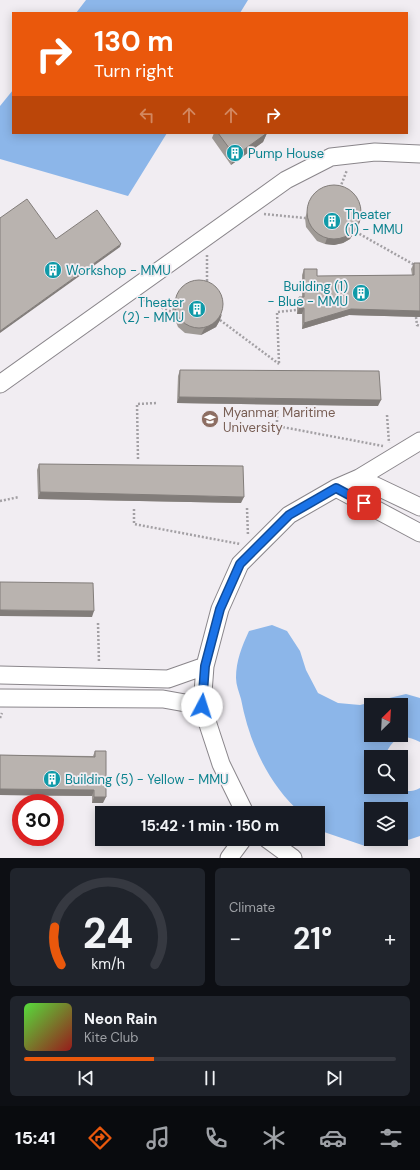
<!DOCTYPE html>
<html lang="en">
<head>
<meta charset="utf-8">
<style>
  body { margin:0; font-family:"DM Sans",sans-serif; background:#20242c; color:#f1f3f6; height:100vh; display:flex; flex-direction:column; font-size:15px; white-space:nowrap }
  * { box-sizing:border-box; margin:0 }
  p { font-size:13px; color:#9ea1a6 }
  .icon { flex:none; width:22px; height:22px; fill:none; stroke:currentColor; stroke-width:2; stroke-linecap:round; stroke-linejoin:round }
  .map { position:relative; height:858px; overflow:hidden }
  .drawer { display:flex; flex-direction:column; gap:10px; padding:10px; background:#0d0f14; flex:1 }
  .drawer>* { flex:none }
  .guide { position:absolute; left:12px; top:12px; width:396px; height:122px; border-radius:0px; box-shadow:0 2px 10px #0003; background:#ea580c; color:#fff; overflow:hidden }
  .needle { width:26px; rotate:24deg }
  .buttons { position:absolute; left:364px; top:698px; display:grid; gap:8px }
  .buttons a { display:grid; place-items:center; width:44px; height:44px; border-radius:0px; background:#171b24; box-shadow:0 2px 10px #0003; font-size:20px }
  .speed { position:absolute; left:12px; top:794px; display:flex; gap:8px; font-size:20px; font-weight:700; text-align:center }
  .speed>* { display:grid; place-content:center; width:52px; height:52px; border-radius:50%; background:#171b24; box-shadow:0 2px 10px #0003; line-height:1 }
  .speed .limit { border:6px solid #d22; background:#fff; color:#111 }
  .pin { position:absolute; display:grid; place-items:center; width:34px; height:34px; color:#fff; margin:-17px; border-radius:8px; box-shadow:0 2px 6px #0006 }
  .me { position:absolute; width:44px; margin:-22px; rotate:5deg; stroke-linejoin:round; filter:drop-shadow(0 0 3px #0008) }
  .turn { display:flex; align-items:center; gap:14px; height:84px; padding:0 16px; font-size:18px }
  .turn .icon { width:52px; height:52px; stroke-width:2.5 }
  .turn b { display:block; font-size:28px; line-height:34px }
  .lanes { display:flex; align-items:center; height:38px; padding:0 16px; background:#0003; justify-content:center; gap:20px; direction:ltr }
  .lanes .off { opacity:.35 }
  .big { font-size:30px; font-weight:700; line-height:1.1 }
  .drawer .widget { flex:1; display:flex; flex-direction:column; justify-content:center; gap:6px; min-width:0; padding:0 14px; border-radius:6px; background:#20242c }
  .drawer .dial { align-items:center; gap:0 }
  .dial svg { height:104px; overflow:visible; fill:none; stroke:#363941; stroke-width:7; stroke-linecap:round; text-anchor:middle }
  .dial text { fill:#f1f3f6; stroke:none }
  .song { display:flex; align-items:center; gap:12px }
  .cover { width:48px; height:48px; border-radius:6px; background:linear-gradient(135deg,hsl(110 70% 55%),hsl(0 70% 35%)) }
  .played { height:4px; border-radius:2px; background:linear-gradient(90deg,#ea580c 35%,#363941 35%) }
  .keys { display:flex; justify-content:space-around; direction:ltr }
  .heat { display:flex; justify-content:space-between; align-items:center; font-size:22px; direction:ltr }
  .drawer .tiles { flex:1; display:grid; gap:10px; grid-template-columns:1fr 1fr }
  .widget:last-child { grid-column:span 2 }
  .trip { position:absolute; left:95px; top:806px; width:230px; height:40px; border-radius:0px; background:#171b24; box-shadow:0 2px 10px #0003; font-weight:700; line-height:40px; text-align:center }
  .tab-bar { display:flex; height:64px; justify-content:space-around; align-items:center; background:#090b0e; color:#9ea1a6 }
  .tab-bar .icon { width:28px; height:28px }
  .tab-bar .on { color:#ea580c }
  .tab-bar b { font-size:18px; color:#f1f3f6 }
  .map>svg:first-child { display:block }
  .water { fill:#8cb6e9; fill-rule:evenodd }
  .lines { fill:none; stroke-linecap:round; stroke-linejoin:round }
  .minor-casing { stroke:#8a868b; stroke-width:19 }
  .path { stroke:#a3a0a4; stroke-width:2.5; stroke-dasharray:2 2; stroke-linecap:butt }
  .minor { stroke:#fff; stroke-width:17 }
  .wall { fill:#9f9a96 }
  .shaded-wall { fill:#827d7a }
  .building { fill:#b9b3af; stroke:#827d7a }
  .route-casing { stroke:#114b97; stroke-width:10 }
  .route { stroke:#1a73e8; stroke-width:7 }
  .labels { text-anchor:middle; stroke-width:3.5; stroke-linejoin:round; paint-order:stroke }
  .culture-label { font-size:13px; fill:#0d838f; stroke:#f1edf2; text-anchor:start }
  .education-label { font-size:13px; fill:#785e54; stroke:#f1edf2; text-anchor:start }
</style>
</head>
<body>
<div class="map">
<svg width="420" height="858" viewBox="0 0 420 858">
  <rect width="100%" height="100%" fill="#f1edf2"/>
  <path class="water" d="M86 0H248L240 13H76Z
    M13 90V133H167L128 196 0 159V106Z
    M272 625 287 631 300 651 306 670 318 693 338 703 360 705 406 694 420 698V742C401 732 393 738 384 757H371V787C376 787 383 786 388 787 399 790 409 794 420 788V836L402 842 365 846 324 832 318 827V813H301C268 784 249 742 241 699 239 692 236 685 236 678 236 661 242 646 249 631ZM371 705H401V735H371ZM371 809H401V839H371Z"/>
  <g class="lines">
    <defs>
      <path id="minor" d="M0 384 286 180 331 157 375 152 420 154
        M359 478 420 507
        M336 488 420 533
        M0 675 168 679 205 666
        M0 698 163 699 202 706
        M245 813 221 764 202 706 205 666 220 609 240 564 289 515 336 488 359 478 420 441
        M267 839 293 858
        M229 858 243 839"/>
    </defs>
    <use href="#minor" class="minor-casing"/>
    <path class="path" d="M340 188 347 170
      M264 214 305 218
      M356 232 420 268
      M207 255V284
      M143 300 172 312
      M416 317 417 325 420 326
      M220 320 279 364
      M279 363 277 312 297 310
      M277 412V426L383 446
      M387 415 389 443
      M138 459 137 404 157 403
      M0 501 19 497
      M247 508 248 536
      M134 509V524L240 544
      M98 623 99 663
      M0 718 2 713"/>
    <use href="#minor" class="minor"/>
  </g>
  <path class="wall" d="M214 133H267L263 142 231 165 212 138Z
    M312 197 359 224 350 239 343 243 334 245 325 244 317 241 306 227 305 218Z
    M414 263H420V317L349 315 302 329V314H297V303L299 297H302V275L304 269 317 276 412 275 411 269Z
    M175 298 220 320 216 327 201 335 185 333 178 327 172 312 173 304Z
    M180 370 378 406 177 403 178 376Z
    M39 464 241 503 38 499 37 470Z
    M95 751 103 803H92V796L0 795V755L93 756Z"/>
  <path class="shaded-wall" d="M267 133 263 142 231 165 235 156Z
    M361 218 359 224 350 239 343 243 334 245 325 244 327 238Z
    M121 244 120 247 0 333V331Z
    M299 308H304L302 314H297Z
    M351 309 420 311V317L349 315 302 329 304 323Z
    M222 314 220 320 216 327 201 335 204 329Z
    M179 397 381 400 378 406 177 403Z
    M40 492 244 497 241 503 38 499Z
    M0 610 94 611 92 617 0 616Z
    M0 789 94 790 92 796 0 795Z
    M94 797H106L103 803H92Z"/>
  <path class="building" d="M218 133H267L235 156Z
    M307 212a27 27 0 1 1 54 0a27 27 0 1 1-54 0Z
    M27 199 56 239 97 210 121 244 0 331V218Z
    M414 263H420V311L351 309 304 323V308H299V297H304V269H317V276L414 275Z
    M175 304a24 24 0 1 1 48 0a24 24 0 1 1-48 0Z
    M180 370 379 371 381 400 179 397Z
    M39 464 243 466 244 497 40 492Z
    M0 582 93 583 94 611 0 610Z
    M95 751H106V797H94V790L0 789V755L95 757Z"/>
  <g class="lines">
    <defs>
      <path id="route" d="M202 706 205 666 220 609 240 564 289 515 336 488 364 503"/>
    </defs>
    <use href="#route" class="route-casing"/>
    <use href="#route" class="route"/>
  </g>
  <defs>
    <symbol id="building-disc" viewBox="-11 -11 22 22"><circle r="9.5" fill="#0f9aa8" stroke="#f1edf2"/><path d="M-4-6H4V6H1V3H-1V6H-4ZM-2.5-4.3h1.7v1.8h-1.7ZM.8-4.3h1.7v1.8H.8ZM-2.5-1h1.7V.8h-1.7ZM.8-1h1.7V.8H.8Z" fill="#fff"/></symbol>
    <symbol id="university-disc" viewBox="-11 -11 22 22"><circle r="9.5" fill="#8d6e63" stroke="#f1edf2"/><path d="M0-5L7-2L0 1L-7-2ZM-4 1L0 2.5L4 1V4Q0 6-4 4Z" fill="#fff"/></symbol>
  </defs>
  <g fill-rule="evenodd">
    <use href="#building-disc" x="225" y="143" width="20" height="20"/>
    <use href="#building-disc" x="322" y="211" width="20" height="20"/>
    <use href="#building-disc" x="43" y="260" width="20" height="20"/>
    <use href="#building-disc" x="351" y="283" width="20" height="20"/>
    <use href="#building-disc" x="187" y="299" width="20" height="20"/>
    <use href="#university-disc" x="200" y="409" width="20" height="20"/>
    <use href="#building-disc" x="42" y="769" width="20" height="20"/>
  </g>
  <g class="labels">
    <g class="culture-label">
      <text x="248" y="158">Pump House</text>
      <text x="345" y="219">Theater<tspan x="345" dy="15">(1) - MMU</tspan></text>
      <text x="66" y="275">Workshop - MMU</text>
      <text x="348" y="291" text-anchor="end">Building (1)<tspan x="348" dy="15">- Blue - MMU</tspan></text>
      <text x="184" y="307" text-anchor="end">Theater<tspan x="184" dy="15">(2) - MMU</tspan></text>
      <text x="65" y="784">Building (5) - Yellow - MMU</text>
    </g>
    <g class="education-label">
      <text x="223" y="417">Myanmar Maritime<tspan x="223" dy="15">University</tspan></text>
    </g>
  </g>
</svg>
<div class="buttons">
<a><svg class="needle" viewBox="-14 -14 28 28"><path d="M0-13l5 13h-10z" fill="#e53935"/><path d="M0 13l5-13h-10z" fill="#9ea1a6"/></svg></a>
<a><svg class="icon" aria-label="search" viewBox="0 0 24 24"><circle cx="10" cy="10" r="6"/><path d="M15 15l6 6"/></svg></a>
<a><svg class="icon" aria-label="layers" viewBox="0 0 24 24"><path d="M12 4l9 5-9 5-9-5zM3 14l9 5 9-5"/></svg></a>
</div>
<div class="speed"><div class="limit">30</div></div>
<div class="pin" style="left:364px;top:503px;background:#d93025"><svg class="icon" aria-label="arrive" viewBox="0 0 24 24"><path d="M6 21V4h12l-3 4 3 4H6"/></svg></div>
<svg class="me" style="left:202px;top:706px" viewBox="-20 -20 40 40"><circle r="19" fill="#fff"/><path d="M0-13L10 11 0 6-10 11z" fill="#1a73e8"/></svg>
<div class="trip">15:42 · 1 min · 150 m</div>
<div class="guide">
<div class="turn"><svg class="icon" aria-label="right" viewBox="0 0 24 24"><path d="M7 20v-9h11M14 6l5 5-5 5"/></svg><div><b>130 m</b>Turn right</div></div>
<div class="lanes"><svg class="icon off" aria-label="left" viewBox="0 0 24 24"><path d="M17 20v-9H6M10 6l-5 5 5 5"/></svg><svg class="icon off" aria-label="ahead" viewBox="0 0 24 24"><path d="M12 20V5M6 11l6-6 6 6"/></svg><svg class="icon off" aria-label="ahead" viewBox="0 0 24 24"><path d="M12 20V5M6 11l6-6 6 6"/></svg><svg class="icon" aria-label="right" viewBox="0 0 24 24"><path d="M7 20v-9h11M14 6l5 5-5 5"/></svg></div>
</div>
</div>
<section class="drawer">
<div class="tiles">
<div class="widget dial"><svg viewBox="0 0 100 80">
<path d="M14 69A42 42 0 1 1 86 69"/>
<path d="M14 69A42 42 0 0 1 9 40" stroke="#ea580c"/>
<text x="50" y="56" font-size="32" font-weight="700">24</text>
<text x="50" y="72" font-size="11">km/h</text>
</svg></div>
<div class="widget"><p>Climate</p>
<div class="heat"><a>−</a><b class="big">21°</b><a>+</a></div>
</div>
<div class="widget">
<div class="song"><i class="cover"></i><div><b>Neon Rain</b><p>Kite Club</p></div></div>
<div class="played"></div>
<div class="keys"><svg class="icon" aria-label="previous" viewBox="0 0 24 24"><path d="M18 5L8 12l10 7zM5 5v14"/></svg><svg class="icon" aria-label="pause" viewBox="0 0 24 24"><path d="M8 5v14M16 5v14"/></svg><svg class="icon" aria-label="next" viewBox="0 0 24 24"><path d="M6 5l10 7-10 7zM19 5v14"/></svg></div>
</div>
</div>
</section>
<nav class="tab-bar">
<b>15:41</b>
<svg class="icon on" aria-label="directions" viewBox="0 0 24 24"><path d="M12 3l9 9-9 9-9-9zM9 14v-3h6M13 9l2 2-2 2"/></svg>
<svg class="icon" aria-label="music" viewBox="0 0 24 24"><path d="M9 18V5l10-2v13"/><circle cx="6" cy="18" r="3"/><circle cx="16" cy="16" r="3"/></svg>
<svg class="icon" aria-label="phone" viewBox="0 0 24 24"><path d="M5 4h4l2 5-3 2q2 4 5 5l2-3 5 2v4C11 20 4 13 5 4z"/></svg>
<svg class="icon" aria-label="climate" viewBox="0 0 24 24"><path d="M12 3v18M4 7l16 10M4 17L20 7"/></svg>
<svg class="icon" aria-label="car" viewBox="0 0 24 24"><path d="M5 17H2v-5l4-1 3-4h7l3 4 3 1v5h-3M9 17h6M6 11h13"/><circle cx="7" cy="17" r="2"/><circle cx="17" cy="17" r="2"/></svg>
<svg class="icon" aria-label="filters" viewBox="0 0 24 24"><path d="M4 7h16M4 17h16"/><circle cx="9" cy="7" r="2"/><circle cx="15" cy="17" r="2"/></svg>
</nav>
</body>
</html>
